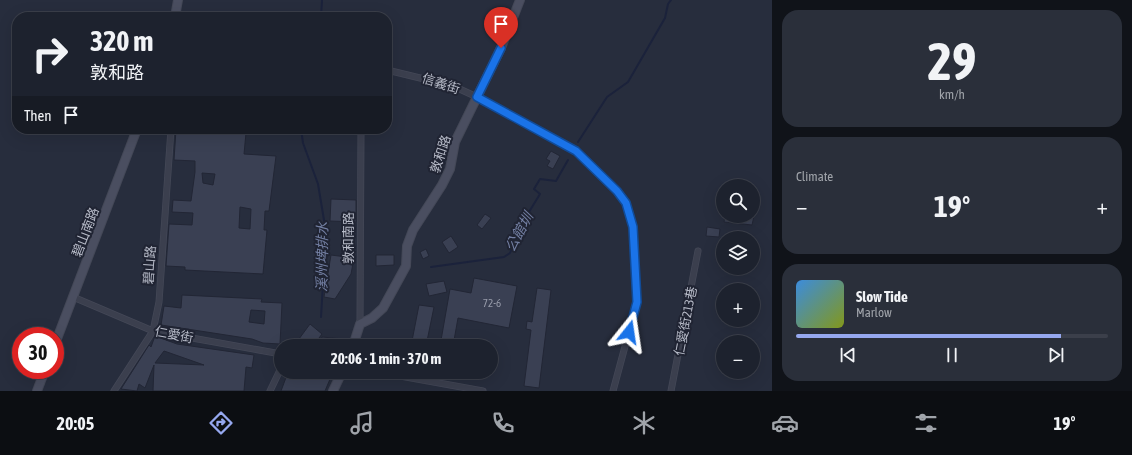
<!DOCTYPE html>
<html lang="en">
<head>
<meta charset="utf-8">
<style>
  body { margin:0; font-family:"Asap Condensed","Noto Sans TC",sans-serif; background:#2a2f3a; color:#f1f3f6; height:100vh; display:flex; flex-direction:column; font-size:15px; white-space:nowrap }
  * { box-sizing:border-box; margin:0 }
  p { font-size:13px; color:#a0a4aa }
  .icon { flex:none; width:22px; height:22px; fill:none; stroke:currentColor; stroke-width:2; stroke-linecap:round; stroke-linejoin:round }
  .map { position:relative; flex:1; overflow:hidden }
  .drawer { display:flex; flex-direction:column; gap:10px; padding:10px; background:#101319; width:360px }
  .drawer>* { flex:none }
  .banner { position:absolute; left:12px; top:12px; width:380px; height:122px; border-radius:16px; box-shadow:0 4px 16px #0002,0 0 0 1px #3b3f4a; background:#1d222e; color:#f1f3f6; overflow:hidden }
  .buttons { position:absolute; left:716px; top:179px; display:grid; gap:8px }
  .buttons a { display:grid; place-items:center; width:44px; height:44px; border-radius:50%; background:#1d222e; box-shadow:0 4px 16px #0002,0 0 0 1px #3b3f4a; font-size:20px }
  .speed { position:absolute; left:12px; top:327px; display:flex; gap:8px; font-size:20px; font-weight:700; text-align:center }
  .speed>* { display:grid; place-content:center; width:52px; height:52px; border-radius:50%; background:#1d222e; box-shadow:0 4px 16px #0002,0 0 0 1px #3b3f4a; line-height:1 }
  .speed .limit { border:6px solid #d22; background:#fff; color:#111 }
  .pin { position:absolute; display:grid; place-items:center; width:34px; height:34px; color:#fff; margin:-41px -17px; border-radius:50% 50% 50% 0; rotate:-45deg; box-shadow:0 0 4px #0007 }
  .pin .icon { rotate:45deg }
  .me { position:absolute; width:44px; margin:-22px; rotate:15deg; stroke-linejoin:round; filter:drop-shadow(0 0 3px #0008) }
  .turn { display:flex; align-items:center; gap:14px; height:84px; padding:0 12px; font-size:18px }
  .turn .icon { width:52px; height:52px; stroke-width:2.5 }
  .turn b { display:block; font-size:28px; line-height:34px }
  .then { display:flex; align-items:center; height:38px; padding:0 12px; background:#0003; gap:8px; font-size:15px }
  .big { font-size:30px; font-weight:700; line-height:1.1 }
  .drawer .widget { flex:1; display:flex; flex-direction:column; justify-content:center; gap:6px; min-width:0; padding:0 14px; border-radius:16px; background:#2a2f3a }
  .drawer .dial { align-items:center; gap:0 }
  .dial b { font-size:52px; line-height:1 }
  .song { display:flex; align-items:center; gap:12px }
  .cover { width:48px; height:48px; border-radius:6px; background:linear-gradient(135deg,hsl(210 70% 55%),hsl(70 70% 35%)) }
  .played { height:4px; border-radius:2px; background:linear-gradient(90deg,#96a8ef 85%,#3b3f4a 85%) }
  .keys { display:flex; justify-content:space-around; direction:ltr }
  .heat { display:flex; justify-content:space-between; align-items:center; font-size:22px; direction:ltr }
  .trip { position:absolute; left:274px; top:339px; width:224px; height:40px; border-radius:20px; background:#1d222e; box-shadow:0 4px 16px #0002,0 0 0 1px #3b3f4a; font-weight:700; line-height:40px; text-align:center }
  .dock { display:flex; height:64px; justify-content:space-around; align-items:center; background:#0c0e12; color:#a0a4aa }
  .dock .icon { width:28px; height:28px }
  .dock .on { color:#96a8ef }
  .dock b { font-size:18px; color:#f1f3f6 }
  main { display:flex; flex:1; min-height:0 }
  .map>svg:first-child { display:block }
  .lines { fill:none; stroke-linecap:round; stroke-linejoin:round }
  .stream { stroke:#1b223b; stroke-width:2 }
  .building { fill:#3a4053; stroke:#222635; fill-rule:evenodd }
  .street-casing { stroke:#444857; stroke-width:7 }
  .secondary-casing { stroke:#444857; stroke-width:10 }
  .street { stroke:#3b3f4e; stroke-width:5.5 }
  .secondary { stroke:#4a4e60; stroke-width:8 }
  .route-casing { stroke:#114b97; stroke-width:10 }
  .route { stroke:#1a73e8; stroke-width:7 }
  .labels { text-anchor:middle; stroke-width:4; stroke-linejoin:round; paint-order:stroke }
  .number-label { font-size:11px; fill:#969aa9 }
  .street-label { font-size:13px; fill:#b7bbc8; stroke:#202433 }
  .water-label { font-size:14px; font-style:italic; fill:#7480a4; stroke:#202433 }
</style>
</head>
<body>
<main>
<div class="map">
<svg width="772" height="391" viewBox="0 0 772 391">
  <rect width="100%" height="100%" fill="#272d3d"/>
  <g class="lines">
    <path class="stream" d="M321 17 322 0
      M301 129 303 143 318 184 326 232 321 317
      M578 142 607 97 628 82 665 18 668 4 671 0
      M431 267 504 257 510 253 521 225 540 194 534 189 540 179 556 181 568 160"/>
  </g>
  <path class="building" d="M176 129 246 133 244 154 276 156 269 211H265L264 230H267L263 274 185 270V267L166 266 169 224 192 225 193 213 172 212 173 200 191 201 195 172V161L174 160ZM202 173 215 174 213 185 203 183ZM240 207 251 209 250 229 239 228Z
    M551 151 560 156 553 169 547 166 550 161 546 159Z
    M331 199 356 200V222L330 221Z
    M485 214 491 218 482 229 477 225Z
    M725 216H754L752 225 724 222Z
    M707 227 720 229 719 237 706 236Z
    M451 236 458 247 449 253 442 242Z
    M426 249 429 256 423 259 420 252Z
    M331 255 354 258 351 274 335 299 324 297Z
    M376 255H394V265L376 266Z
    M474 278 517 286 509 328 458 318 453 346H440L450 289 471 293Z
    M444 281 447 292 429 296 426 284Z
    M537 288 551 290 539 388 524 386 531 330 526 329 527 321 532 322Z
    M182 295 262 299 261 302 282 303 280 344 263 343 252 339 161 325 164 306 181 308ZM251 310 265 311 264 324 249 322Z
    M419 305 434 307 426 346H411Z
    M310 324 322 334 313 346H300L296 343Z
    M155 336 177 344 254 355 252 368 246 367 244 391H153L154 365 145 388 139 384 137 391 121 389 149 345 151 347ZM164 351 167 352 204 365 155 363Z
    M322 337 343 339 342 346H321Z
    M288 372H333L325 391H281Z"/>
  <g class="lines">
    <defs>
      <path id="street" d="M387 70 453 86 477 97 540 131 575 151 617 191 626 203 633 227 637 302 613 391
        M73 297 153 331 281 354
        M360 324 361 129
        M378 372 483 391
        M114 391 153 331 159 302 171 129
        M270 391 281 368
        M671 391 698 251"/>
      <path id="secondary" d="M175 17 178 0
        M55 344 137 129
        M353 346 360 324 372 318 383 308 406 266 407 246 413 230 442 185 450 169 455 142 501 48 520 0
        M37 391 45 370
        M333 391 342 372"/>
    </defs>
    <use href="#street" class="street-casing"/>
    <use href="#secondary" class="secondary-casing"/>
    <use href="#street" class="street"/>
    <use href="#secondary" class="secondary"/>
  </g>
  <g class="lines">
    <defs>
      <path id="route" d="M501 48 477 97 576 151 617 191 626 203 633 227 637 302 629 332"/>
    </defs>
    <use href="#route" class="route-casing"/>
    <use href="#route" class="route"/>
  </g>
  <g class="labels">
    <g class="number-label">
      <text x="492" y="307">72-6</text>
    </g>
    <g class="street-label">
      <text transform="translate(441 83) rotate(18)" y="5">信義街</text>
      <text transform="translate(440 154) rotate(-72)" y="5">敦和路</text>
      <text transform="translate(85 232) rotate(-69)" y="5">碧山南路</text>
      <text transform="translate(348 238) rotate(-90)" y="5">敦和南路</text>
      <text transform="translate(149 265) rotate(-86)" y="5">碧山路</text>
      <text transform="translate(685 321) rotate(-79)" y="5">仁愛街213巷</text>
      <text transform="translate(174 334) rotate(11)" y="5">仁愛街</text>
    </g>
    <g class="water-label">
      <text transform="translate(519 232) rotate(-61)" y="5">公館圳</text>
      <text transform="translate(322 257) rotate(-89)" y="5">溪州埤排水</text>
    </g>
  </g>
</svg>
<div class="buttons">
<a><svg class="icon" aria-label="search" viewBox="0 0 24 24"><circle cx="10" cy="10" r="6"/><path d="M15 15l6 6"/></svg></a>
<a><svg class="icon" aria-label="layers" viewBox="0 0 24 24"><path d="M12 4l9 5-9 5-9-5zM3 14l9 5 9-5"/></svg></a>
<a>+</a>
<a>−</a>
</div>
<div class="speed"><div class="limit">30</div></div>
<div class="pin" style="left:501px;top:48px;background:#d93025"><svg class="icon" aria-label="arrive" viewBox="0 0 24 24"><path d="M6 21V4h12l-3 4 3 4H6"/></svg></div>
<svg class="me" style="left:629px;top:332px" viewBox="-20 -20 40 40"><path d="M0-17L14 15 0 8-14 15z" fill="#1a73e8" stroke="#fff" stroke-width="4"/></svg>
<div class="trip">20:06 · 1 min · 370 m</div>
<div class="banner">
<div class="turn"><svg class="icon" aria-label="right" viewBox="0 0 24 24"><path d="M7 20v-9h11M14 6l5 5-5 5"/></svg><div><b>320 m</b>敦和路</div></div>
<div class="then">Then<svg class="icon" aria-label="arrive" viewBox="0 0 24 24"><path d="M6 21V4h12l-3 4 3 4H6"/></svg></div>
</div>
</div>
<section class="drawer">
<div class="widget dial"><b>29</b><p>km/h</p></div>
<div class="widget"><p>Climate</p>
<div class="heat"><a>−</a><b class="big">19°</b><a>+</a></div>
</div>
<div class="widget">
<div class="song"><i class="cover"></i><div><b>Slow Tide</b><p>Marlow</p></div></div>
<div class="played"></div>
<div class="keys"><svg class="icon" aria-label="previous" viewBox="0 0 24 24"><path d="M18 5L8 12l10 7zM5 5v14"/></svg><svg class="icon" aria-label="pause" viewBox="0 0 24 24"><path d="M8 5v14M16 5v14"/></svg><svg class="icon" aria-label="next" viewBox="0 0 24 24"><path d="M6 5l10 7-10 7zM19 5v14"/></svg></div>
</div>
</section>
</main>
<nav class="dock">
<b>20:05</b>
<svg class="icon on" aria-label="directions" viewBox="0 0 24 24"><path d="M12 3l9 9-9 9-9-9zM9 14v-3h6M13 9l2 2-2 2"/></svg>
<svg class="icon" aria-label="music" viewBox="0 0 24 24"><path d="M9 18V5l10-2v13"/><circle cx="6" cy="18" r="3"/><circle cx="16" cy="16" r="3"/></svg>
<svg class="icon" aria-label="phone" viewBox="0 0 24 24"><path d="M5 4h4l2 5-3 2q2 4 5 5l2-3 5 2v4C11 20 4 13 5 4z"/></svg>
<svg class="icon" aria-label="climate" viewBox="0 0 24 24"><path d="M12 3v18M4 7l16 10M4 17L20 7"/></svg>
<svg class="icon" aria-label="car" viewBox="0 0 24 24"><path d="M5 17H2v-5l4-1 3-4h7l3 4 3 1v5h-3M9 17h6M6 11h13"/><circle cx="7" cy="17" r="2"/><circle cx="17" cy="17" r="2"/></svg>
<svg class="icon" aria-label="filters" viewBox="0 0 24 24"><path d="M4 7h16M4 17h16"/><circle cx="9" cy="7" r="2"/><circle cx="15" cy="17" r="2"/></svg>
<b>19°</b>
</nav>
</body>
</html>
